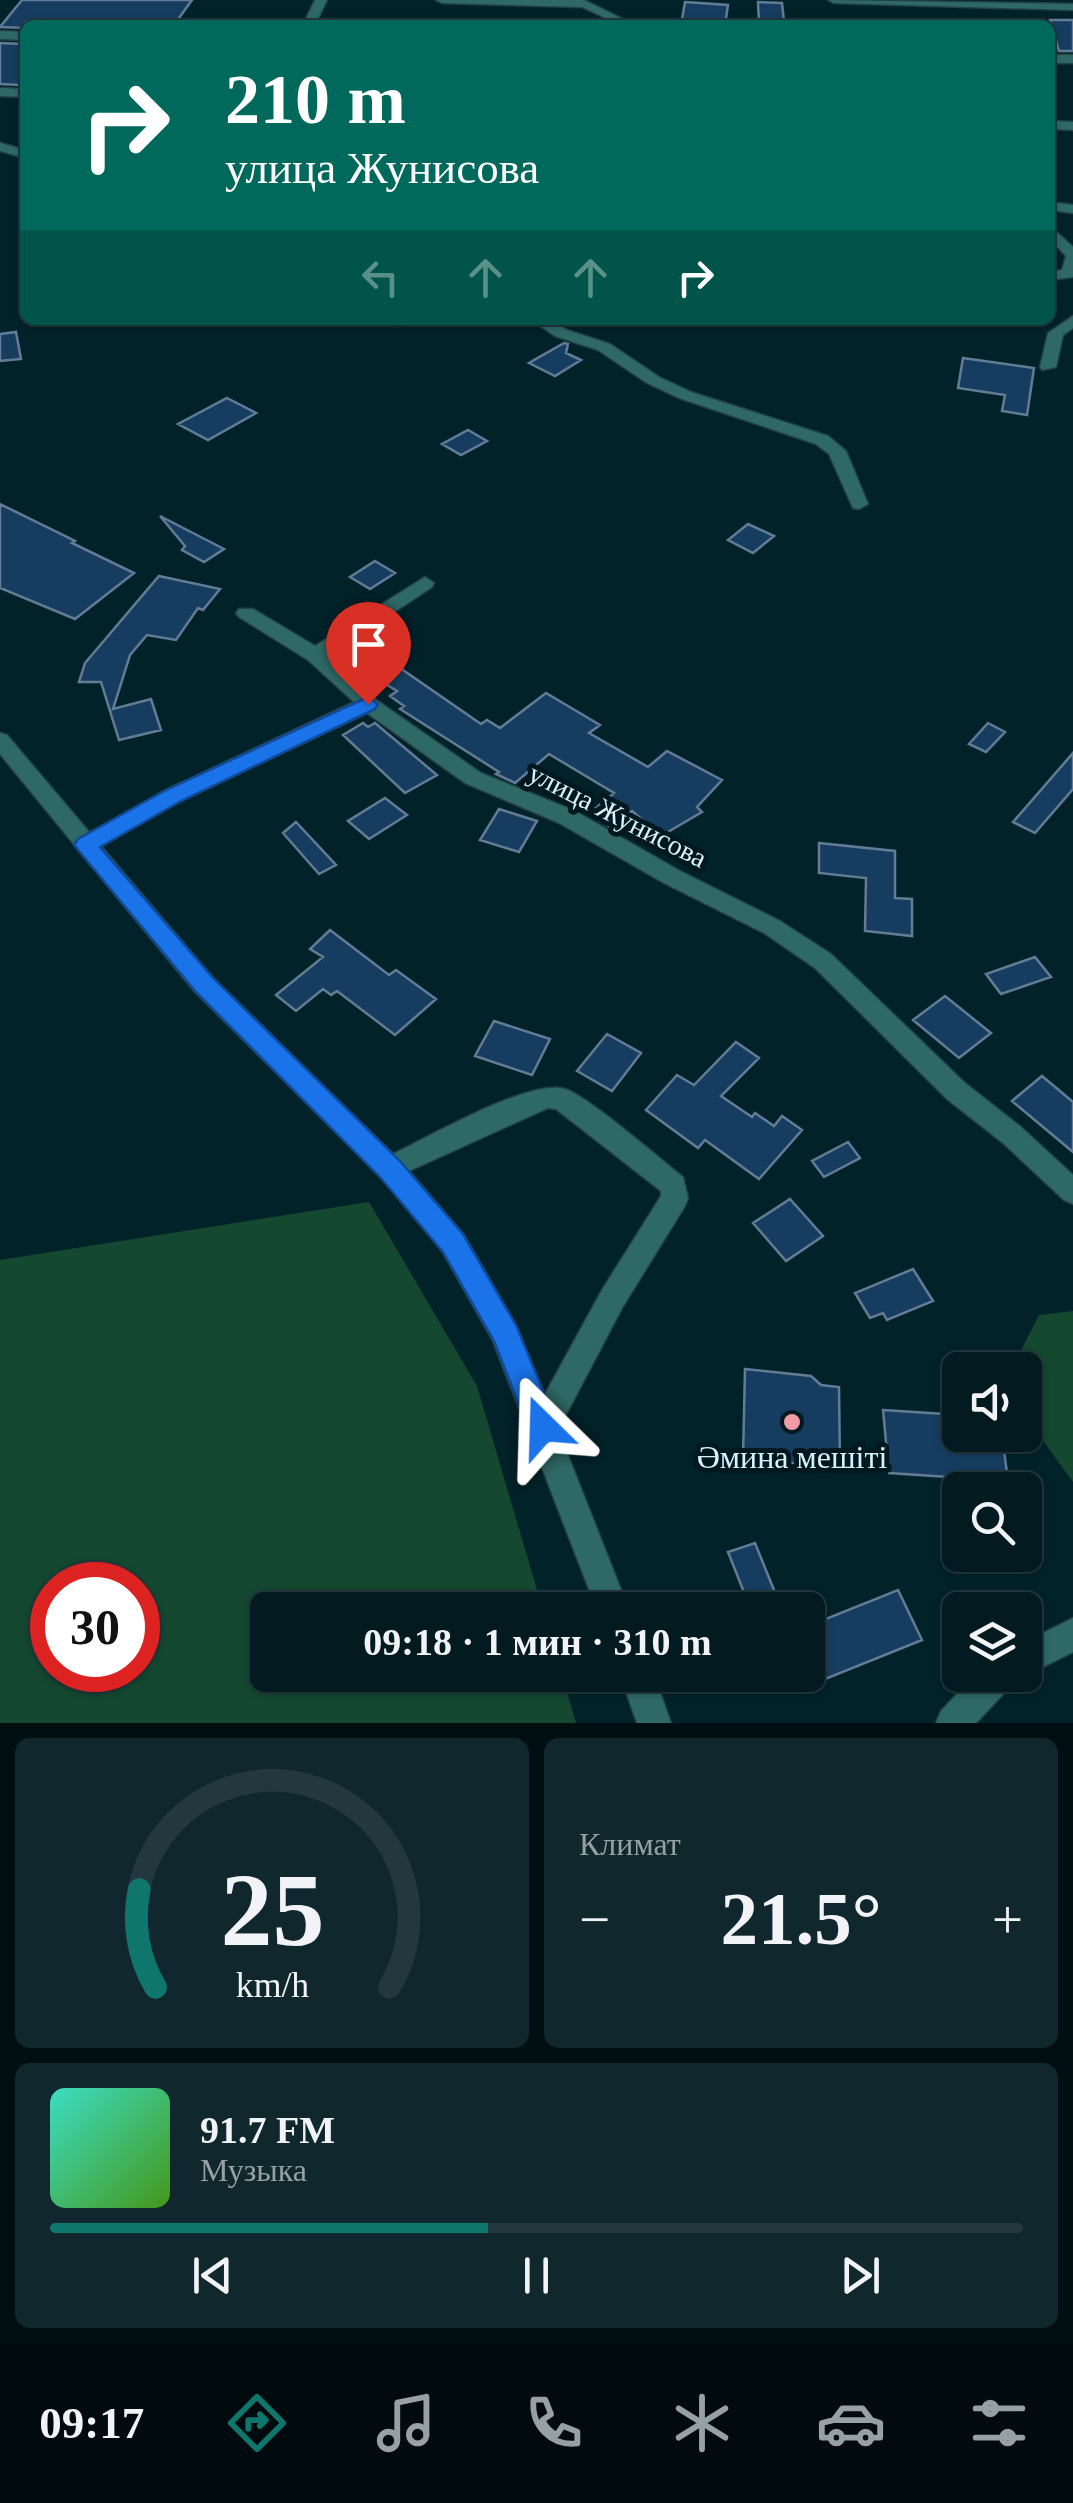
<!DOCTYPE html>
<html lang="ru">
<head>
<meta charset="utf-8">
<style>
  body { margin:0; font-family:Georgia,serif; background:#10272d; color:#f1f3f6; height:100vh; display:flex; flex-direction:column; font-size:38px; white-space:nowrap }
  * { box-sizing:border-box; margin:0 }
  p { font-size:32px; color:#96a1a5 }
  .icon { flex:none; width:55px; height:55px; fill:none; stroke:currentColor; stroke-width:2; stroke-linecap:round; stroke-linejoin:round }
  .map { position:relative; height:1723px; overflow:hidden }
  .sheet { display:flex; flex-direction:column; gap:15px; padding:15px; background:#010e12; flex:1 }
  .sheet>* { flex:none }
  .hud { position:absolute; left:20px; top:20px; width:1035px; height:305px; border-radius:15px; box-shadow:0 2px 8px #0004,0 0 0 2px #23383e; background:#00695c; color:#fff; overflow:hidden }
  .controls { position:absolute; left:942px; top:1352px; display:grid; gap:20px }
  .controls a { display:grid; place-items:center; width:100px; height:100px; border-radius:15px; background:#021a20; box-shadow:0 2px 8px #0004,0 0 0 2px #23383e; font-size:50px }
  .speed { position:absolute; left:30px; top:1562px; display:flex; gap:20px; font-size:50px; font-weight:700; text-align:center }
  .speed>* { display:grid; place-content:center; width:130px; height:130px; border-radius:50%; background:#021a20; box-shadow:0 2px 8px #0004,0 0 0 2px #23383e; line-height:1 }
  .speed .limit { border:15px solid #d22; background:#fff; color:#111 }
  .pin { position:absolute; display:grid; place-items:center; width:85px; height:85px; color:#fff; margin:-102px -42px; border-radius:50% 50% 50% 0; rotate:-45deg; box-shadow:0 0 10px #0007 }
  .pin .icon { rotate:45deg }
  .me { position:absolute; width:110px; margin:-55px; rotate:338deg; stroke-linejoin:round; filter:drop-shadow(0 0 8px #0008) }
  .turn { display:flex; align-items:center; gap:35px; height:210px; padding:0 40px; font-size:45px }
  .turn .icon { width:130px; height:130px; stroke-width:2.5 }
  .turn b { display:block; font-size:70px; line-height:85px }
  .lanes { display:flex; align-items:center; height:95px; padding:0 40px; background:#0003; justify-content:center; gap:50px; direction:ltr }
  .lanes .off { opacity:.35 }
  .big { font-size:75px; font-weight:600; line-height:1.1 }
  .sheet .card { flex:1; display:flex; flex-direction:column; justify-content:center; gap:15px; min-width:0; padding:0 35px; border-radius:15px; background:#10272d }
  .sheet .dial { align-items:center; gap:0 }
  .dial svg { height:260px; overflow:visible; fill:none; stroke:#23383e; stroke-width:7; stroke-linecap:round; text-anchor:middle }
  .dial text { fill:#f1f3f6; stroke:none }
  .song { display:flex; align-items:center; gap:30px }
  .cover { width:120px; height:120px; border-radius:15px; background:linear-gradient(135deg,hsl(170 70% 55%),hsl(100 70% 35%)) }
  .played { height:10px; border-radius:5px; background:linear-gradient(90deg,#0f766e 45%,#23383e 45%) }
  .keys { display:flex; justify-content:space-around; direction:ltr }
  .heat { display:flex; justify-content:space-between; align-items:center; font-size:55px; direction:ltr }
  .sheet .tiles { flex:1; display:grid; gap:15px; grid-template-columns:1fr 1fr }
  .card:last-child { grid-column:span 2 }
  .trip { position:absolute; left:250px; top:1592px; width:575px; height:100px; border-radius:15px; background:#021a20; box-shadow:0 2px 8px #0004,0 0 0 2px #23383e; font-weight:600; line-height:100px; text-align:center }
  .tabs { display:flex; height:160px; justify-content:space-around; align-items:center; background:#010a0d; color:#96a1a5 }
  .tabs .icon { width:70px; height:70px }
  .tabs .current { color:#0f766e }
  .tabs b { font-size:45px; color:#f1f3f6 }
  .map>svg:first-child { display:block }
  .green { fill:#144830; fill-rule:evenodd }
  .building { fill:#163d60; stroke:#637c96; stroke-width:2.5 }
  .lines { fill:none; stroke-linecap:round; stroke-linejoin:round }
  .street-casing { stroke:#203f47; stroke-width:3 }
  .street { fill:#2f6965; fill-rule:evenodd }
  .route { fill:#1a73e8; stroke:#114b97; stroke-width:2.5 }
  .poi-dot { fill:#f39aa9; stroke:#001820; stroke-width:4 }
  .labels { text-anchor:middle; stroke-width:10; stroke-linejoin:round; paint-order:stroke }
  .street-label { font-size:28px; fill:#dbf1f8; stroke:#001820 }
  .near-poi-label { font-size:32px; fill:#dbf1f8; stroke:#001820 }
</style>
</head>
<body>
<div class="map">
<svg width="1073" height="1723" viewBox="0 0 1073 1723">
  <rect width="100%" height="100%" fill="#02222a"/>
  <path class="green" d="M369 1202 477 1386 543 1610H268V1675H562L576 1723H0V1260ZM52 1585H138V1670H52Z
    M1073 1311V1482L1025 1416V1370H1011L1039 1315Z"/>
  <path class="building" d="M22 0H192L174 25 25 22V28L0 27Z
    M685 2 728 5 725 25H681Z
    M758 2 782 3 784 22H759Z
    M1050 20H1073V51H1059Z
    M0 43 25 44V79L20 85 0 84Z
    M16 332 21 359 0 361V334Z
    M564 343 568 344 566 353 581 360 555 376 529 363Z
    M963 358 1034 368 1027 415 1002 411 1005 395 958 388Z
    M227 398 256 413 208 440 178 424Z
    M468 430 487 441 461 455 442 444Z
    M0 504 75 541 72 543 134 573 75 619 0 588Z
    M160 516 224 549 204 562 182 550 185 546Z
    M748 524 774 536 753 553 728 540Z
    M375 561 395 573 370 589 350 577Z
    M159 576 220 589 203 610 198 608 176 640 147 635 130 655 113 709 151 699 161 730 119 740 101 682H79L85 663Z
    M375 638 401 654 390 661 481 724 487 720 500 728 546 693 600 725 589 733 648 767 667 751 722 780 697 807 702 812 661 836 632 811 612 828 595 818 602 812 596 808 614 793 549 754 515 783 496 774 499 772 400 709 404 706 390 696 397 691 345 659Z
    M363 723 368 727 375 723 437 775 405 793 343 735Z
    M988 723 1005 732 986 752 969 744Z
    M1073 753V789L1035 833 1013 822Z
    M385 798 407 815 369 839 348 821Z
    M499 809 537 821 519 852 480 840Z
    M296 822 336 865 319 874 283 833Z
    M819 843 895 851V898L912 899V936L865 931 866 878 819 873Z
    M330 930 389 975 396 970 436 999 395 1035 337 991 331 995 323 989 296 1011 276 995 323 957 310 949Z
    M1035 957 1051 977 1001 994 986 974Z
    M945 996 991 1033 959 1058 913 1020Z
    M494 1021 550 1039 532 1075 475 1056Z
    M607 1034 641 1053 612 1091 577 1071Z
    M736 1042 759 1058 721 1096 752 1117 755 1113 774 1126 782 1116 802 1130 759 1179 705 1140 698 1148 646 1110 677 1075 694 1085Z
    M1042 1076 1073 1102V1152L1012 1101Z
    M848 1142 860 1158 824 1177 812 1161Z
    M790 1199 823 1236 786 1261 753 1223Z
    M913 1269 933 1301 887 1320 883 1313 870 1318 855 1293Z
    M745 1369 811 1376 821 1385 839 1387 840 1468 743 1458Z
    M883 1410 960 1415V1435H1002L1008 1481 889 1473Z
    M755 1543 782 1610H751L728 1552Z
    M898 1590 922 1640 808 1686V1626Z"/>
  <g class="lines">
    <defs>
      <path id="street" d="M315 0H327L315 25H303Z
        M436 0H584L635 25H620L582 7 442 3Z
        M828 0 1073 4V10L834 3Z
        M0 31 25 32V40L0 39Z
        M1050 55H1073V63H1050Z
        M0 88 25 89V97L0 96Z
        M1050 121 1073 122V130L1050 129Z
        M0 143 25 150V158L0 151Z
        M1050 202 1073 205V213L1050 210Z
        M1050 226 1073 247V277L1050 280V272L1062 270 1066 256 1050 239Z
        M1073 316V328L1063 335 1056 367 1042 370 1040 367 1048 333Z
        M392 320H423L415 325 393 326Z
        M532 320H551L567 330 610 344 659 377 691 392 828 436 846 451 868 504 859 509 853 508 829 454 816 444 679 398 647 383 598 350 555 336Z
        M425 577 434 583 432 587 328 656 375 699 481 773 575 811 680 871 780 921 831 954 965 1083 1021 1127 1073 1175V1204L1064 1200 1003 1143 947 1099 815 968 764 933 664 883 559 823 465 783 367 713 182 800 101 846 213 978 393 1154C429 1137 530 1078 565 1089 589 1097 659 1158 683 1177L688 1198 685 1206 622 1308 558 1430 629 1610H597L493 1341 443 1252 381 1176 195 992 0 754V733L7 735 90 833 166 790 354 702 308 660 239 617 236 613 239 609H253L315 646ZM548 1108 556 1109 661 1191V1196L602 1290 544 1396 515 1324 463 1234 409 1171Z
        M1073 1618V1652L1025 1676 1021 1675H1025V1642Z
        M620 1675H654L671 1723H637Z
        M975 1675H1015L1010 1687 976 1723H936L941 1711Z"/>
    </defs>
    <use href="#street" class="street-casing"/>
    <use href="#street" class="street"/>
  </g>
  <path class="route" d="M368 697 378 704 375 709 181 801 100 847 213 978 399 1160 463 1234 516 1325 558 1427 553 1438 543 1442 532 1438 494 1341 443 1252 380 1177 196 992 74 845 78 839 166 790Z"/>
  <circle class="poi-dot" cx="792" cy="1422" r="10"/>
  <g class="labels">
    <g class="street-label">
      <text transform="translate(618 815) rotate(27)" y="10">улица Жунисова</text>
    </g>
    <g class="near-poi-label">
      <text x="792" y="1468">Әмина мешіті</text>
    </g>
  </g>
</svg>
<div class="controls">
<a><svg class="icon" aria-label="sound" viewBox="0 0 24 24"><path d="M4 9h4l5-4v14l-5-4H4zM17 9q2 3 0 6"/></svg></a>
<a><svg class="icon" aria-label="search" viewBox="0 0 24 24"><circle cx="10" cy="10" r="6"/><path d="M15 15l6 6"/></svg></a>
<a><svg class="icon" aria-label="layers" viewBox="0 0 24 24"><path d="M12 4l9 5-9 5-9-5zM3 14l9 5 9-5"/></svg></a>
</div>
<div class="speed"><div class="limit">30</div></div>
<div class="pin" style="left:368px;top:704px;background:#d93025"><svg class="icon" aria-label="arrive" viewBox="0 0 24 24"><path d="M6 21V4h12l-3 4 3 4H6"/></svg></div>
<svg class="me" style="left:543px;top:1427px" viewBox="-20 -20 40 40"><path d="M0-17L14 15 0 8-14 15z" fill="#1a73e8" stroke="#fff" stroke-width="4"/></svg>
<div class="trip">09:18 · 1 мин · 310 m</div>
<div class="hud">
<div class="turn"><svg class="icon" aria-label="right" viewBox="0 0 24 24"><path d="M7 20v-9h11M14 6l5 5-5 5"/></svg><div><b>210 m</b>улица Жунисова</div></div>
<div class="lanes"><svg class="icon off" aria-label="left" viewBox="0 0 24 24"><path d="M17 20v-9H6M10 6l-5 5 5 5"/></svg><svg class="icon off" aria-label="ahead" viewBox="0 0 24 24"><path d="M12 20V5M6 11l6-6 6 6"/></svg><svg class="icon off" aria-label="ahead" viewBox="0 0 24 24"><path d="M12 20V5M6 11l6-6 6 6"/></svg><svg class="icon" aria-label="right" viewBox="0 0 24 24"><path d="M7 20v-9h11M14 6l5 5-5 5"/></svg></div>
</div>
</div>
<section class="sheet">
<div class="tiles">
<div class="card dial"><svg viewBox="0 0 100 80">
<path d="M14 69A42 42 0 1 1 86 69"/>
<path d="M14 69A42 42 0 0 1 9 39" stroke="#0f766e"/>
<text x="50" y="56" font-size="32" font-weight="700">25</text>
<text x="50" y="72" font-size="11">km/h</text>
</svg></div>
<div class="card"><p>Климат</p>
<div class="heat"><a>−</a><b class="big">21.5°</b><a>+</a></div>
</div>
<div class="card">
<div class="song"><i class="cover"></i><div><b>91.7 FM</b><p>Музыка</p></div></div>
<div class="played"></div>
<div class="keys"><svg class="icon" aria-label="previous" viewBox="0 0 24 24"><path d="M18 5L8 12l10 7zM5 5v14"/></svg><svg class="icon" aria-label="pause" viewBox="0 0 24 24"><path d="M8 5v14M16 5v14"/></svg><svg class="icon" aria-label="next" viewBox="0 0 24 24"><path d="M6 5l10 7-10 7zM19 5v14"/></svg></div>
</div>
</div>
</section>
<nav class="tabs">
<b>09:17</b>
<svg class="icon current" aria-label="directions" viewBox="0 0 24 24"><path d="M12 3l9 9-9 9-9-9zM9 14v-3h6M13 9l2 2-2 2"/></svg>
<svg class="icon" aria-label="music" viewBox="0 0 24 24"><path d="M9 18V5l10-2v13"/><circle cx="6" cy="18" r="3"/><circle cx="16" cy="16" r="3"/></svg>
<svg class="icon" aria-label="phone" viewBox="0 0 24 24"><path d="M5 4h4l2 5-3 2q2 4 5 5l2-3 5 2v4C11 20 4 13 5 4z"/></svg>
<svg class="icon" aria-label="climate" viewBox="0 0 24 24"><path d="M12 3v18M4 7l16 10M4 17L20 7"/></svg>
<svg class="icon" aria-label="car" viewBox="0 0 24 24"><path d="M5 17H2v-5l4-1 3-4h7l3 4 3 1v5h-3M9 17h6M6 11h13"/><circle cx="7" cy="17" r="2"/><circle cx="17" cy="17" r="2"/></svg>
<svg class="icon" aria-label="filters" viewBox="0 0 24 24"><path d="M4 7h16M4 17h16"/><circle cx="9" cy="7" r="2"/><circle cx="15" cy="17" r="2"/></svg>
</nav>
</body>
</html>
